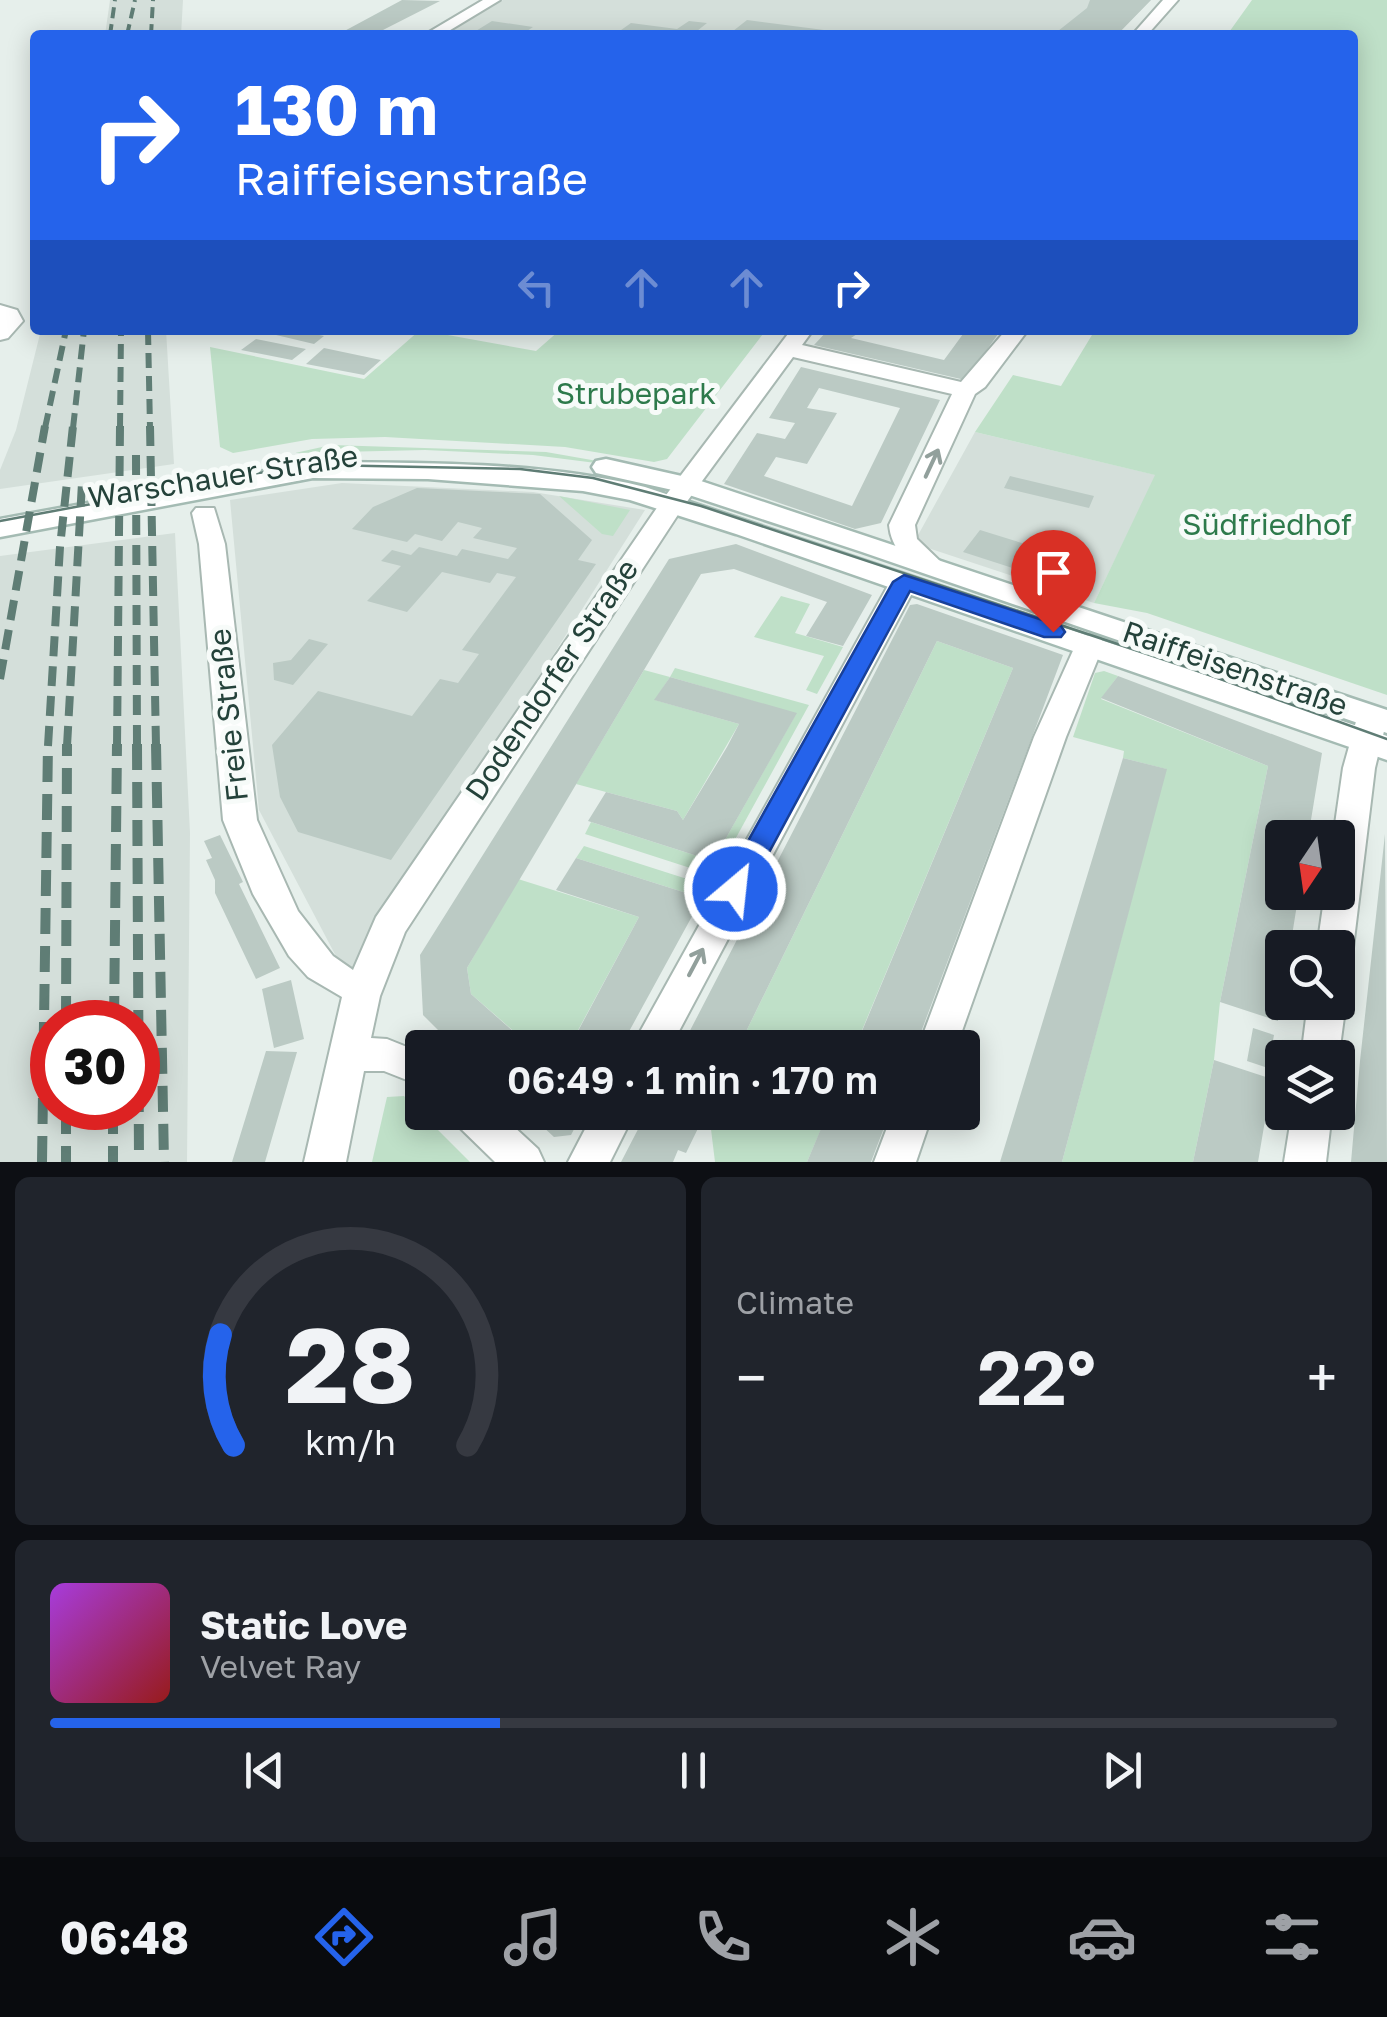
<!DOCTYPE html>
<html lang="en">
<head>
<meta charset="utf-8">
<style>
  body { margin:0; font-family:"Golos Text",sans-serif; background:#20242c; color:#f1f3f6; height:100vh; display:flex; flex-direction:column; font-size:38px; white-space:nowrap }
  * { box-sizing:border-box; margin:0 }
  p { font-size:32px; color:#9ea1a6 }
  .icon { flex:none; width:55px; height:55px; fill:none; stroke:currentColor; stroke-width:2; stroke-linecap:round; stroke-linejoin:round }
  .map { position:relative; height:1162px; overflow:hidden }
  .sheet { display:flex; flex-direction:column; gap:15px; padding:15px; background:#0d0f14; flex:1 }
  .sheet>* { flex:none }
  .banner { position:absolute; left:30px; top:30px; width:1328px; height:305px; border-radius:10px; box-shadow:0 5px 25px #0003; background:#2563eb; color:#fff; overflow:hidden }
  .needle { width:65px; rotate:193deg }
  .buttons { position:absolute; left:1265px; top:820px; display:grid; gap:20px }
  .buttons a { display:grid; place-items:center; width:90px; height:90px; border-radius:10px; background:#171b24; box-shadow:0 5px 25px #0003; font-size:50px }
  .speed { position:absolute; left:30px; top:1000px; display:flex; gap:20px; font-size:50px; font-weight:700; text-align:center }
  .speed>* { display:grid; place-content:center; width:130px; height:130px; border-radius:50%; background:#171b24; box-shadow:0 5px 25px #0003; line-height:1 }
  .speed .limit { border:15px solid #d22; background:#fff; color:#111 }
  .pin { position:absolute; display:grid; place-items:center; width:85px; height:85px; color:#fff; margin:-102px -42px; border-radius:50% 50% 50% 0; rotate:-45deg; box-shadow:0 0 10px #0007 }
  .pin .icon { rotate:45deg }
  .me { position:absolute; width:110px; margin:-55px; rotate:28deg; stroke-linejoin:round; filter:drop-shadow(0 0 8px #0008) }
  .turn { display:flex; align-items:center; gap:35px; height:210px; padding:0 40px; font-size:45px }
  .turn .icon { width:130px; height:130px; stroke-width:2.5 }
  .turn b { display:block; font-size:70px; line-height:85px }
  .lanes { display:flex; align-items:center; height:95px; padding:0 40px; background:#0003; justify-content:center; gap:50px; direction:ltr }
  .lanes .off { opacity:.35 }
  .big { font-size:75px; font-weight:600; line-height:1.1 }
  .sheet .card { flex:1; display:flex; flex-direction:column; justify-content:center; gap:15px; min-width:0; padding:0 35px; border-radius:15px; background:#20242c }
  .sheet .dial { align-items:center; gap:0 }
  .dial svg { height:260px; overflow:visible; fill:none; stroke:#363941; stroke-width:7; stroke-linecap:round; text-anchor:middle }
  .dial text { fill:#f1f3f6; stroke:none }
  .song { display:flex; align-items:center; gap:30px }
  .cover { width:120px; height:120px; border-radius:15px; background:linear-gradient(135deg,hsl(280 70% 55%),hsl(0 70% 35%)) }
  .played { height:10px; border-radius:5px; background:linear-gradient(90deg,#2563eb 35%,#363941 35%) }
  .keys { display:flex; justify-content:space-around; direction:ltr }
  .heat { display:flex; justify-content:space-between; align-items:center; font-size:55px; direction:ltr }
  .sheet .tiles { flex:1; display:grid; gap:15px; grid-template-columns:1fr 1fr }
  .card:last-child { grid-column:span 2 }
  .trip { position:absolute; left:405px; top:1030px; width:575px; height:100px; border-radius:10px; background:#171b24; box-shadow:0 5px 25px #0003; font-weight:600; line-height:100px; text-align:center }
  .tab-bar { display:flex; height:160px; justify-content:space-around; align-items:center; background:#090b0e; color:#9ea1a6 }
  .tab-bar .icon { width:70px; height:70px }
  .tab-bar .current { color:#2563eb }
  .tab-bar b { font-size:45px; color:#f1f3f6 }
  .map>svg:first-child { display:block }
  .built { fill:#d4dfda; fill-rule:evenodd }
  .green { fill:#bfe0c8 }
  .building { fill:#bbcac4; fill-rule:evenodd }
  .lines { fill:none; stroke-linecap:round; stroke-linejoin:round }
  .minor-casing { stroke:#a8b8b2; stroke-width:4 }
  .secondary-casing { stroke:#a4bbb3; stroke-width:5 }
  .minor { fill:#fff; fill-rule:evenodd }
  .secondary { fill:#fff; fill-rule:evenodd }
  .tram { stroke:#5f7d75; stroke-width:2.5 }
  .rail-far3 { stroke:#5f7d75; stroke-width:4; stroke-dasharray:11 6; stroke-linecap:butt }
  .rail-far2 { stroke:#5f7d75; stroke-width:6; stroke-dasharray:15 8; stroke-linecap:butt }
  .rail-far1 { stroke:#5f7d75; stroke-width:8; stroke-dasharray:20 10; stroke-linecap:butt }
  .rail { stroke:#5f7d75; stroke-width:10; stroke-dasharray:26 12; stroke-linecap:butt }
  .oneway { stroke:#92a09c }
  .route { fill:#2563eb; stroke:#184099; stroke-width:2.5 }
  .labels { text-anchor:middle; stroke-width:10; stroke-linejoin:round; paint-order:stroke }
  .park-label { font-size:30px; fill:#2d7a4b; stroke:#f7fbf9 }
  .street-label { font-size:30px; fill:#24423a; stroke:#f7fbf9 }
</style>
</head>
<body>
<div class="map">
<svg width="1387" height="1162" viewBox="0 0 1387 1162">
  <rect width="100%" height="100%" fill="#e6efeb"/>
  <path class="built" d="M110 0H183L181 35H105Z
    M503 0H1151L1116 35H439Z
    M41 330H166L174 464 0 489V470L16 430Z
    M975 432 1156 475 1094 603 922 546 917 537Z
    M342 483 533 492 645 510 348 979 259 810 230 500Z
    M175 533 190 833 187 1162H0V556ZM138 1022V1108H52V1022Z"/>
  <path class="green" d="M1252 0H1387V695L1147 613 1094 603 1155 475 975 432 1013 375 1061 386 1095 330H1352V35H1227Z
    M420 330 536 351 560 330H738L763 334 667 459 654 462 565 447 385 437 312 439 233 453 220 447 210 347 364 379Z
    M331 445 546 452 643 469 533 455 425 450 295 453Z
    M559 496 630 510 613 536 602 534Z
    M781 596 810 604 795 633 843 647 817 694 806 690 824 656 754 637Z
    M937 641 1013 668 855 1047 738 1048Z
    M675 668 809 705 715 876 585 834 591 822 713 861 796 714 670 677 655 700 739 724 683 820 677 811 576 784 644 670 670 677Z
    M1104 671 1118 676 1101 699 1268 766 1220 1002 1214 1060 1193 1162H1062L1166 769 1123 758 1124 751 1073 737 1095 673Z
    M584 846 709 886 702 898 576 858Z
    M518 879 639 917 569 1047H532L471 994 467 968Z
    M404 1096 470 1162H372L387 1097Z
    M709 1113H828L807 1162H715Z"/>
  <path class="building" d="M402 0 440 1 383 30 368 35H337Z
    M1090 0H1151L1117 35H1053L1087 8Z
    M747 20 824 30 819 35H728Z
    M492 21 533 27 521 35 471 34Z
    M689 21 707 23 692 35H614L631 23 677 29Z
    M255 330H296L324 336 314 344Z
    M828 330H863L851 338 944 360 966 330H1001L965 380 814 345Z
    M256 339 306 349 292 360 241 350Z
    M324 348 381 360 364 375 306 364Z
    M801 367 940 400 881 523 855 529 724 484 757 433 785 439 795 423 769 418ZM819 388 900 408 852 506 764 476 776 457 807 464 837 413 807 408Z
    M1010 476 1094 496 1089 508 1004 488Z
    M417 488 540 494 592 540 578 560 596 564 391 860 298 832 280 797 272 745 318 691 412 716 440 679 458 683 479 654 462 650 516 577 497 573 490 583 442 572 407 612 367 601 401 566 381 561 392 550 411 555 419 547 457 556 462 549 508 559 517 548 473 538 482 528 458 522 442 541 415 534 407 542 352 529 373 507Z
    M980 530 1041 549 1025 572 963 552Z
    M736 544 872 595 843 646 806 636 827 602 734 569 701 574 467 968 471 994 532 1048H456L423 1015 420 955 669 559Z
    M917 604 1063 655 915 1048H855L1013 668 937 641 738 1048H681L910 605Z
    M309 639 328 644 293 685 274 680 273 663 291 660Z
    M1118 676 1322 753 1308 838H1282V892H1299L1290 948H1282L1278 1021 1220 1002 1268 766 1101 698Z
    M670 677 797 713 713 861 588 821 606 792 677 811 683 820 727 747 739 724 654 700Z
    M1123 758 1167 769 1062 1162H1000Z
    M1385 834 1387 1162H1351L1360 1061Z
    M220 835 243 882 239 884 280 968 256 979 215 893V880L206 860 212 858 204 841Z
    M576 858 702 898 620 1048H569L639 917 556 890Z
    M291 980 304 1039 274 1048 262 989Z
    M1253 1028 1274 1035 1268 1068 1247 1061Z
    M266 1051 297 1052 265 1162H232Z
    M1214 1060 1272 1079 1258 1162H1193Z
    M527 1112H583L571 1135 554 1137Z
    M647 1112H706L686 1153 678 1150 673 1162H621Z
    M828 1112H890L871 1162H807Z"/>
  <g class="lines">
    <defs>
      <path id="minor" d="M483 0H500L442 35H424Z
        M1163 0H1178L1147 35H1132Z
        M0 305 17 310 23 321 8 338 0 340Z
        M791 330H813L802 345 961 382 1006 330H1028L985 387 975 394 915 525 917 539 944 565 930 573C907 568 891 547 889 525L952 394 793 357 683 507 405 932 380 996 371 1038 387 1039 422 1053V1086L384 1071H364L346 1162H304L342 997 308 977 289 956 253 894 223 820 199 544 192 513 196 508H214L225 544 257 820 298 911 333 956 353 970 376 917 663 499Z
        M904 574 918 582 670 1048H631L890 582Z
        M1090 635 1100 638 1104 644 1066 737 956 1048H918L1034 737 1076 644 1080 638Z
        M1372 708 1383 711 1387 719 1375 768 1353 948 1348 958 1338 961V948H1317L1325 892H1338V838H1333L1343 768 1357 718 1361 711Z
        M1338 990 1346 1002 1338 1062V1058H1301L1308 1002H1338Z
        M450 1112H498L538 1149 544 1162H495L456 1124Z
        M594 1112H635L610 1162H568Z
        M893 1112H933L916 1162H874Z
        M1292 1112H1332L1326 1162H1284Z"/>
      <path id="secondary" d="M606 459 695 479 1387 710V733L862 552 677 491 596 473 592 467 596 461Z
        M313 462C422 463 538 461 645 487L1387 736V760L736 534 630 500 583 491 428 479 313 478 0 537V519Z"/>
    </defs>
    <use href="#minor" class="minor-casing"/>
    <use href="#secondary" class="secondary-casing"/>
    <use href="#minor" class="minor"/>
    <use href="#secondary" class="secondary"/>
    <path class="tram" d="M0 521 258 473 322 465 520 469 593 478 701 506 1187 667 1387 739"/>
    <path class="rail-far3" d="M110 35 115 0
      M127 35 135 0
      M151 35 153 0"/>
    <path class="rail-far2" d="M148 330 150 428
      M45 428 66 330
      M73 428 84 330
      M120 428 121 330"/>
    <path class="rail-far1" d="M150 426 156 746
      M136 455 137 746
      M0 679 45 426
      M48 746 60 547 73 426
      M67 746 82 483
      M117 746 120 426"/>
    <path class="rail" d="M137 744 139 1162
      M156 744 164 1162
      M66 1022 67 744
      M114 1022 117 744
      M66 1108V1162
      M113 1108V1162
      M42 1162 48 744"/>
  </g>
  <defs><path id="oneway-shaft" d="M-6 0H5M1.5-3L5.5 0L1.5 3" fill="none" stroke-width="1.6" stroke-linecap="round" stroke-linejoin="round" transform="scale(2.5)"/></defs>
  <g class="oneway">
    <use href="#oneway-shaft" transform="translate(932 463) rotate(-65)"/>
    <use href="#oneway-shaft" transform="translate(696 962) rotate(-62)"/>
  </g>
  <path class="route" d="M904 575 1061 626 1065 632 1061 637H1044L910 591 745 897 735 900 725 897 721 889 725 882 893 582Z"/>
  <g class="labels">
    <g class="park-label">
      <text x="636" y="404">Strubepark</text>
      <text x="1267" y="535">Südfriedhof</text>
    </g>
    <g class="street-label">
      <text transform="translate(223 477) rotate(-9)" y="10">Warschauer Straße</text>
      <text transform="translate(1235 669) rotate(19)" y="10">Raiffeisenstraße</text>
      <text transform="translate(552 680) rotate(-56)" y="10">Dodendorfer Straße</text>
      <text transform="translate(229 715) rotate(-96)" y="10">Freie Straße</text>
    </g>
  </g>
</svg>
<div class="buttons">
<a><svg class="needle" viewBox="-14 -14 28 28"><path d="M0-13l5 13h-10z" fill="#e53935"/><path d="M0 13l5-13h-10z" fill="#9ea1a6"/></svg></a>
<a><svg class="icon" aria-label="search" viewBox="0 0 24 24"><circle cx="10" cy="10" r="6"/><path d="M15 15l6 6"/></svg></a>
<a><svg class="icon" aria-label="layers" viewBox="0 0 24 24"><path d="M12 4l9 5-9 5-9-5zM3 14l9 5 9-5"/></svg></a>
</div>
<div class="speed"><div class="limit">30</div></div>
<div class="pin" style="left:1053px;top:632px;background:#d93025"><svg class="icon" aria-label="arrive" viewBox="0 0 24 24"><path d="M6 21V4h12l-3 4 3 4H6"/></svg></div>
<svg class="me" style="left:735px;top:889px" viewBox="-20 -20 40 40"><circle r="17" fill="#2563eb" stroke="#fff" stroke-width="3"/><path d="M0-11L8 9 0 5-8 9z" fill="#fff"/></svg>
<div class="trip">06:49 · 1 min · 170 m</div>
<div class="banner">
<div class="turn"><svg class="icon" aria-label="right" viewBox="0 0 24 24"><path d="M7 20v-9h11M14 6l5 5-5 5"/></svg><div><b>130 m</b>Raiffeisenstraße</div></div>
<div class="lanes"><svg class="icon off" aria-label="left" viewBox="0 0 24 24"><path d="M17 20v-9H6M10 6l-5 5 5 5"/></svg><svg class="icon off" aria-label="ahead" viewBox="0 0 24 24"><path d="M12 20V5M6 11l6-6 6 6"/></svg><svg class="icon off" aria-label="ahead" viewBox="0 0 24 24"><path d="M12 20V5M6 11l6-6 6 6"/></svg><svg class="icon" aria-label="right" viewBox="0 0 24 24"><path d="M7 20v-9h11M14 6l5 5-5 5"/></svg></div>
</div>
</div>
<section class="sheet">
<div class="tiles">
<div class="card dial"><svg viewBox="0 0 100 80">
<path d="M14 69A42 42 0 1 1 86 69"/>
<path d="M14 69A42 42 0 0 1 10 35" stroke="#2563eb"/>
<text x="50" y="56" font-size="32" font-weight="700">28</text>
<text x="50" y="72" font-size="11">km/h</text>
</svg></div>
<div class="card"><p>Climate</p>
<div class="heat"><a>−</a><b class="big">22°</b><a>+</a></div>
</div>
<div class="card">
<div class="song"><i class="cover"></i><div><b>Static Love</b><p>Velvet Ray</p></div></div>
<div class="played"></div>
<div class="keys"><svg class="icon" aria-label="previous" viewBox="0 0 24 24"><path d="M18 5L8 12l10 7zM5 5v14"/></svg><svg class="icon" aria-label="pause" viewBox="0 0 24 24"><path d="M8 5v14M16 5v14"/></svg><svg class="icon" aria-label="next" viewBox="0 0 24 24"><path d="M6 5l10 7-10 7zM19 5v14"/></svg></div>
</div>
</div>
</section>
<nav class="tab-bar">
<b>06:48</b>
<svg class="icon current" aria-label="directions" viewBox="0 0 24 24"><path d="M12 3l9 9-9 9-9-9zM9 14v-3h6M13 9l2 2-2 2"/></svg>
<svg class="icon" aria-label="music" viewBox="0 0 24 24"><path d="M9 18V5l10-2v13"/><circle cx="6" cy="18" r="3"/><circle cx="16" cy="16" r="3"/></svg>
<svg class="icon" aria-label="phone" viewBox="0 0 24 24"><path d="M5 4h4l2 5-3 2q2 4 5 5l2-3 5 2v4C11 20 4 13 5 4z"/></svg>
<svg class="icon" aria-label="climate" viewBox="0 0 24 24"><path d="M12 3v18M4 7l16 10M4 17L20 7"/></svg>
<svg class="icon" aria-label="car" viewBox="0 0 24 24"><path d="M5 17H2v-5l4-1 3-4h7l3 4 3 1v5h-3M9 17h6M6 11h13"/><circle cx="7" cy="17" r="2"/><circle cx="17" cy="17" r="2"/></svg>
<svg class="icon" aria-label="filters" viewBox="0 0 24 24"><path d="M4 7h16M4 17h16"/><circle cx="9" cy="7" r="2"/><circle cx="15" cy="17" r="2"/></svg>
</nav>
</body>
</html>
